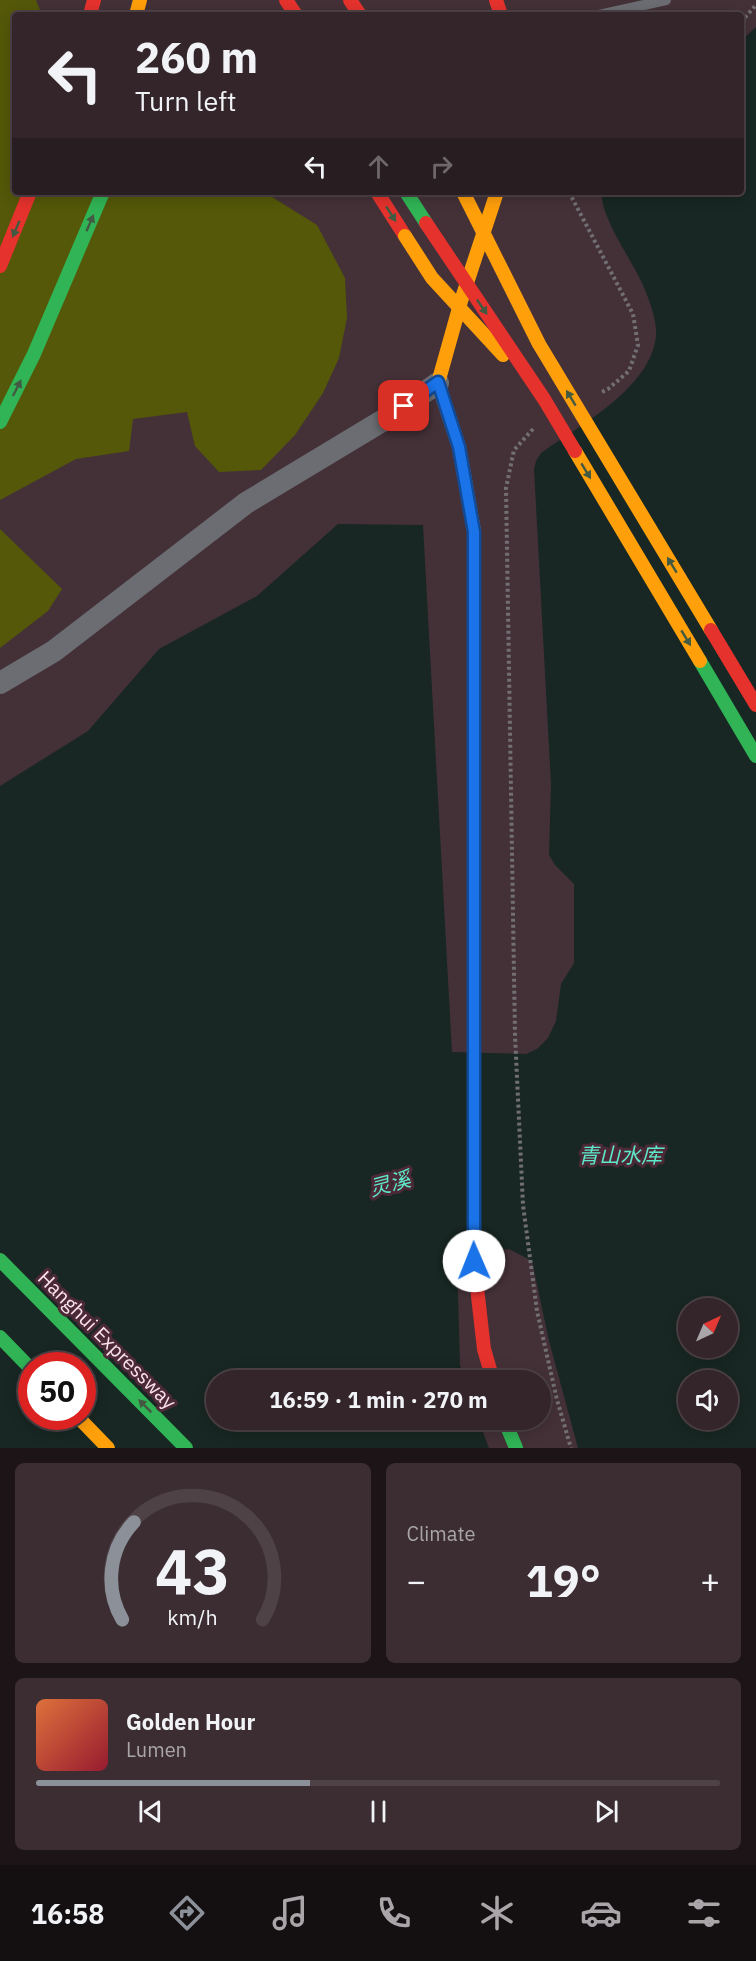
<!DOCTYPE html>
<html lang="en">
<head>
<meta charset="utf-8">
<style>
  body { margin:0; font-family:"IBM Plex Sans","Noto Sans SC",sans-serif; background:#3b2d32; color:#f1f3f6; height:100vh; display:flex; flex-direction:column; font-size:22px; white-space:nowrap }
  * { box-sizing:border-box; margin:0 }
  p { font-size:20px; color:#a9a5a8 }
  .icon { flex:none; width:33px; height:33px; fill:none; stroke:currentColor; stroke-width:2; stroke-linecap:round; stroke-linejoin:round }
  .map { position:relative; height:1448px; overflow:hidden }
  .details { display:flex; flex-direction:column; gap:15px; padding:15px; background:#1c1417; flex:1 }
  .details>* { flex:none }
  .guide { position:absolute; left:12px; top:12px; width:732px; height:183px; border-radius:6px; box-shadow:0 3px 15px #0003,0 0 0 2px #4e4247; background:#33252a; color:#f1f3f6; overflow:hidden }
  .needle { width:39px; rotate:44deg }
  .tools { position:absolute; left:678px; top:1298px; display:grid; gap:12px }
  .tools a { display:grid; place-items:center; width:60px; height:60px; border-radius:50%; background:#33252a; box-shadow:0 3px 15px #0003,0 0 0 2px #4e4247; font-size:30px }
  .speed { position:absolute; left:18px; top:1352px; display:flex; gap:12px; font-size:30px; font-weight:700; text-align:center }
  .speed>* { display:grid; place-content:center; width:78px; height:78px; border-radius:50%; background:#33252a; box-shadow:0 3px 15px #0003,0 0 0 2px #4e4247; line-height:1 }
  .speed .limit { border:9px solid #d22; background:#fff; color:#111 }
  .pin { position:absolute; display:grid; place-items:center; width:51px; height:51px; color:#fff; margin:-26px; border-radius:12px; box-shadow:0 3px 9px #0006 }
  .me { position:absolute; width:66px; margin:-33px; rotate:359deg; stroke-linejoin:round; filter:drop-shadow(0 0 4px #0008) }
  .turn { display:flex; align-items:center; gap:21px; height:126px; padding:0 24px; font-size:27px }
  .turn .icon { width:78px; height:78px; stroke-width:2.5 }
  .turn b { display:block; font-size:42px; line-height:51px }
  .lanes { display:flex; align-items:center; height:57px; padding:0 24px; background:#0003; justify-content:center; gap:30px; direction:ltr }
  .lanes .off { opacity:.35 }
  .big { font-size:45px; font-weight:800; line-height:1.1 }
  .details .card { flex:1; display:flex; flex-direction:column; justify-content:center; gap:9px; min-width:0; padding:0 21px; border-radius:9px; background:#3b2d32 }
  .details .dial { align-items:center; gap:0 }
  .dial svg { height:156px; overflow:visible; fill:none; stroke:#4e4247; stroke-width:7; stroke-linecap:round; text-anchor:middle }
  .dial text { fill:#f1f3f6; stroke:none }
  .song { display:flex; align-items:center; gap:18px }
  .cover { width:72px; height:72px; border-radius:9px; background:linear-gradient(135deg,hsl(20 70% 55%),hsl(350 70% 35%)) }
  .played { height:6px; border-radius:3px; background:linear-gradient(90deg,#8c9099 40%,#4e4247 40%) }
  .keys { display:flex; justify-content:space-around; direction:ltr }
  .heat { display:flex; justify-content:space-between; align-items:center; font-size:33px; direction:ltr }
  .details .tiles { flex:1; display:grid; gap:15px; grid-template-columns:1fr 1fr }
  .card:last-child { grid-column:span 2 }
  .trip { position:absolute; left:206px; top:1370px; width:345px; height:60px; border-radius:30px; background:#33252a; box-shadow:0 3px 15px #0003,0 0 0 2px #4e4247; font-weight:800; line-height:60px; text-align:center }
  .menu { display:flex; height:96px; justify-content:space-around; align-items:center; background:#140f11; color:#a9a5a8 }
  .menu .icon { width:42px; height:42px }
  .menu .active { color:#8c9099 }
  .menu b { font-size:27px; color:#f1f3f6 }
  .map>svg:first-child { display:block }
  .green { fill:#545808 }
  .water { fill:#182723; fill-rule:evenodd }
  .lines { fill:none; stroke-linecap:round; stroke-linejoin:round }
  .path { stroke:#726f73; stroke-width:4; stroke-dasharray:3 3; stroke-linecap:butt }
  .lane { stroke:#6b6d72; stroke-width:10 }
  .street { stroke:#6b6d72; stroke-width:22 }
  .fast { stroke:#30b455; stroke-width:14 }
  .slow { stroke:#ff9f0a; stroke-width:14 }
  .jam { stroke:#e5322d; stroke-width:14 }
  .fast-bridge { stroke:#30b455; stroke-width:14 }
  .slow-bridge { stroke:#ff9f0a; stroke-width:14 }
  .jam-bridge { stroke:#e5322d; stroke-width:14 }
  .oneway { fill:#425a42 }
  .route-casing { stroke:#114b97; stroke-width:15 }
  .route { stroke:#1a73e8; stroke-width:10 }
  .labels { text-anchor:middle; stroke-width:6; stroke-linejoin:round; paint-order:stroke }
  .street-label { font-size:20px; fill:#fbe3eb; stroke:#4c2937 }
  .water-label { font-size:21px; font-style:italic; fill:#5de9c9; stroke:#4c2937 }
</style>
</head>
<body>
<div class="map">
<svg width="756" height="1448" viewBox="0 0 756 1448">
  <rect width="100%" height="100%" fill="#443138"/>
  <path class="green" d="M0 0H36L42 15H15V192H264L317 225 345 278 347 318 339 358 323 393 295 435 261 470 219 472 195 446 187 412 133 419 129 451 76 459 0 500Z
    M0 529 62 589 48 611 0 648Z"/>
  <path class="water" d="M756 27V1448H578L549 1341 532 1261 509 1249 457 1256 460 1365 465 1380H216V1419H478L489 1448H0V786L88 731 159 649 257 596 338 524 423 525 452 1052 526 1054 537 1049 548 1038 556 1021 561 984 574 963V884L555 865 549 855 551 785 534 469 536 461 541 453C579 426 651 388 656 336 657 319 649 299 642 283 631 260 615 238 606 214 603 207 602 199 601 192H741V41ZM688 1308H728V1347H688ZM32 1365H82V1416H32ZM688 1380H728V1419H688Z"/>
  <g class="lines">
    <path class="path" d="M741 22 756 5
      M569 192 633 314 638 345 629 371 608 389 600 393
      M533 429 514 450 506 488 515 1035 523 1205 537 1311 557 1400 571 1448"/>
    <path class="lane" d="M599 15 666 0"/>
    <path class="street" d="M0 683 54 651 246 503 387 418 438 383"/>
    <path class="fast" d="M406 192 426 223
      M0 422 34 354 103 192
      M474 531V903
      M0 1260 186 1448
      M0 1337 32 1370
      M504 1419 516 1448"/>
    <path class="slow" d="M136 15 140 0
      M474 531 459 447 438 383 461 301 497 192
      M77 1416 108 1448"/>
    <path class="jam" d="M286 0 296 15
      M350 0 360 15
      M496 0 501 15
      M90 15 94 0
      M377 192 405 236
      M0 266 30 192
      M474 903V1261L484 1349 493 1380"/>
    <path class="fast-bridge" d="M700 661 756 756"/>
    <path class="slow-bridge" d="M463 192 539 344 711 630
      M405 236 432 278 503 355
      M575 451 700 661"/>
    <path class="jam-bridge" d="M426 223 544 399 575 451
      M711 630 756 705"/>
  </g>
  <defs><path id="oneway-solid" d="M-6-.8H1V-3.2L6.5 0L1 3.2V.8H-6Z" transform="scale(1.5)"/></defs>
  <g class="oneway">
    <use href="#oneway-solid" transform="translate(391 214) rotate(57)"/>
    <use href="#oneway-solid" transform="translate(90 223) rotate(-67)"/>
    <use href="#oneway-solid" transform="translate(16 229) rotate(113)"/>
    <use href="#oneway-solid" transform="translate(482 307) rotate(56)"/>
    <use href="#oneway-solid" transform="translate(17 388) rotate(-63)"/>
    <use href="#oneway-solid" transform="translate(571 398) rotate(-121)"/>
    <use href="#oneway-solid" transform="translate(586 471) rotate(59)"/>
    <use href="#oneway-solid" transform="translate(672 565) rotate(-121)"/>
    <use href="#oneway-solid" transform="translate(686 638) rotate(59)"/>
    <use href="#oneway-solid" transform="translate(145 1406) rotate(-135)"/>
  </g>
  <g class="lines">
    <defs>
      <path id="route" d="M404 406 438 382 459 447 474 532V1261"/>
    </defs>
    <use href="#route" class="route-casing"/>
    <use href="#route" class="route"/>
  </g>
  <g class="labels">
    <g class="street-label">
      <text transform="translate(107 1340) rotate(45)" y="7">Hanghui Expressway</text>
    </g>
    <g class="water-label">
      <text x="620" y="1163">青山水库</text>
      <text transform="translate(390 1184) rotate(-15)" y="7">灵溪</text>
    </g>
  </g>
</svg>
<div class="tools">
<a><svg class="needle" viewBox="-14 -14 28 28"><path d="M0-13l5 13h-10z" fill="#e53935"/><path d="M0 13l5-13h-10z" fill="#a9a5a8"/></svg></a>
<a><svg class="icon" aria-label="sound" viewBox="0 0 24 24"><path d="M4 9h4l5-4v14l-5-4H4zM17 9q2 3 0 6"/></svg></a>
</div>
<div class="speed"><div class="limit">50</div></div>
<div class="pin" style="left:404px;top:406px;background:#d93025"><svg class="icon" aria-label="arrive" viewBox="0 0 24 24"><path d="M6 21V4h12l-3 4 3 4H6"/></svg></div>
<svg class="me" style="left:474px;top:1261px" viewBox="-20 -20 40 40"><circle r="19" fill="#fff"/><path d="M0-13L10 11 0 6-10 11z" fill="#1a73e8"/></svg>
<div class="trip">16:59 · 1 min · 270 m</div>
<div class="guide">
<div class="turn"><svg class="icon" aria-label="left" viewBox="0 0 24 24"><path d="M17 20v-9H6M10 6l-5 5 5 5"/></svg><div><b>260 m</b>Turn left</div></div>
<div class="lanes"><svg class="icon" aria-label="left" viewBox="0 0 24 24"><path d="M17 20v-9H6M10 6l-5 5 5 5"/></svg><svg class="icon off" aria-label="ahead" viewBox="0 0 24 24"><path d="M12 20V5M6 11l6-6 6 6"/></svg><svg class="icon off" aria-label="right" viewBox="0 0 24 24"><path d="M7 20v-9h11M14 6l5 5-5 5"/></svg></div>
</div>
</div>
<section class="details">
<div class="tiles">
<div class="card dial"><svg viewBox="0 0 100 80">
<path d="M14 69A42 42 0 1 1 86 69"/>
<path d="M14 69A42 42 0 0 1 20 19" stroke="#8c9099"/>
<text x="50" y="56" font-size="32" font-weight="700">43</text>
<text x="50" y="72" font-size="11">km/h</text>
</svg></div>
<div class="card"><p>Climate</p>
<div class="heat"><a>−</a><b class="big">19°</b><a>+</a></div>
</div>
<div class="card">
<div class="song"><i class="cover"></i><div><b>Golden Hour</b><p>Lumen</p></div></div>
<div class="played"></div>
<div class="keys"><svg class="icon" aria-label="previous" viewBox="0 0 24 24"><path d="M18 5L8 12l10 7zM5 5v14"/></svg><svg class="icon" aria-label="pause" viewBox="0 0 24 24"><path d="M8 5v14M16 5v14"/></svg><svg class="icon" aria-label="next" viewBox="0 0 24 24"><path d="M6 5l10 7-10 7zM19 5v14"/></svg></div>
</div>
</div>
</section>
<nav class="menu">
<b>16:58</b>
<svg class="icon active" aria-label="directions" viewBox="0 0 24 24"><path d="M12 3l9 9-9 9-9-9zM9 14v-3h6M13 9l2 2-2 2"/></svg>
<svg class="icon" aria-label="music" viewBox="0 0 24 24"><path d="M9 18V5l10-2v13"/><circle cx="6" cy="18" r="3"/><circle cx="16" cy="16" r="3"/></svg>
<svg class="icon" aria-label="phone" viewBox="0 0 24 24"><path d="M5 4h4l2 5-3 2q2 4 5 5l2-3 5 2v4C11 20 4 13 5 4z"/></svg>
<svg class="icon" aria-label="climate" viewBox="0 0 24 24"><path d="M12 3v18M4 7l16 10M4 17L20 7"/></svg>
<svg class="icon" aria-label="car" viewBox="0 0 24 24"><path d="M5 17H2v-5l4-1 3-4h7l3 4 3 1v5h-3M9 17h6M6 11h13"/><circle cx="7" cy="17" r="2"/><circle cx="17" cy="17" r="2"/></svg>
<svg class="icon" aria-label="filters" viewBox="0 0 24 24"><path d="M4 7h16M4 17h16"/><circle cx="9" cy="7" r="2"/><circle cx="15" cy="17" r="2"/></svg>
</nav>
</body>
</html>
